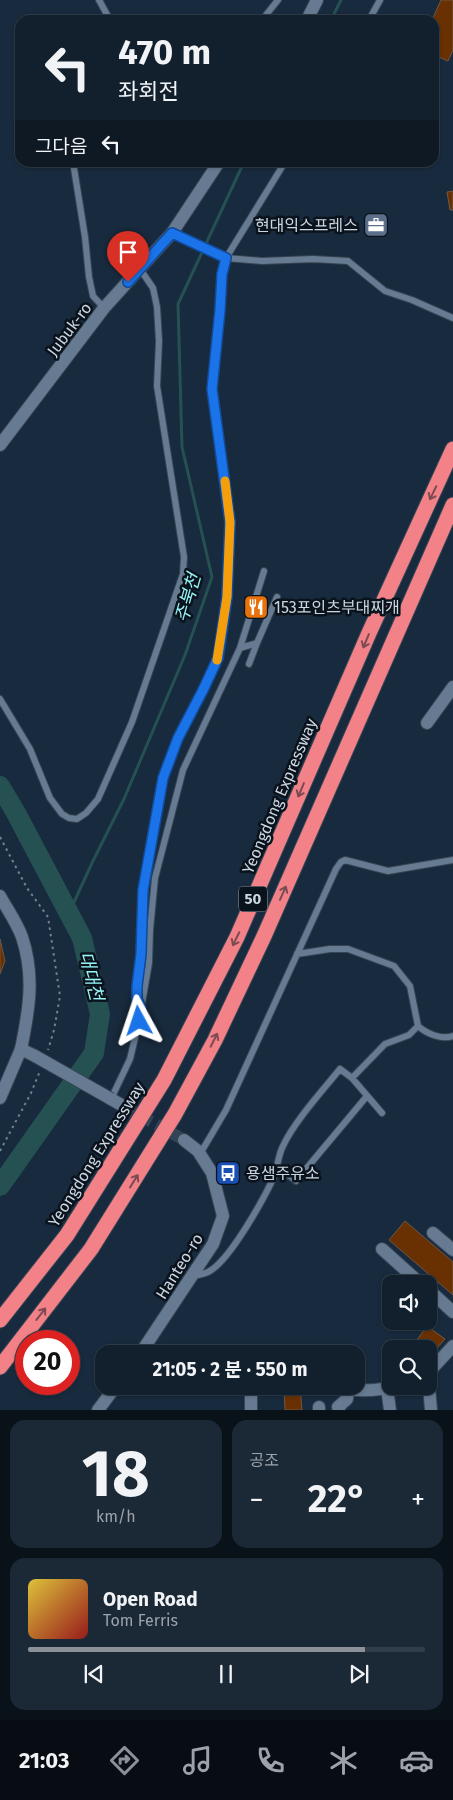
<!DOCTYPE html>
<html lang="ko">
<head>
<meta charset="utf-8">
<style>
  body { margin:0; font-family:"Fira Sans","Noto Sans KR",sans-serif; background:#1b2836; color:#f1f3f6; height:100vh; display:flex; flex-direction:column; font-size:19px; white-space:nowrap }
  * { box-sizing:border-box; margin:0 }
  p { font-size:16px; color:#9ca3aa }
  .icon { flex:none; width:28px; height:28px; fill:none; stroke:currentColor; stroke-width:2; stroke-linecap:round; stroke-linejoin:round }
  .map { position:relative; height:1410px; overflow:hidden }
  .drawer { display:flex; flex-direction:column; gap:10px; padding:10px; background:#0a1219; flex:1 }
  .drawer>* { flex:none }
  .guide { position:absolute; left:15px; top:15px; width:424px; height:152px; border-radius:15px; box-shadow:0 1px 4px #0004,0 0 0 1px #313e4a; background:#12202e; color:#f1f3f6; overflow:hidden }
  .controls { position:absolute; left:382px; top:1275px; display:grid; gap:10px }
  .controls a { display:grid; place-items:center; width:55px; height:55px; border-radius:10px; background:#12202e; box-shadow:0 1px 4px #0004,0 0 0 1px #313e4a; font-size:25px }
  .speed { position:absolute; left:15px; top:1330px; display:flex; gap:10px; font-size:25px; font-weight:700; text-align:center }
  .speed>* { display:grid; place-content:center; width:65px; height:65px; border-radius:50%; background:#12202e; box-shadow:0 1px 4px #0004,0 0 0 1px #313e4a; line-height:1 }
  .speed .limit { border:8px solid #d22; background:#fff; color:#111 }
  .pin { position:absolute; display:grid; place-items:center; width:42px; height:42px; color:#fff; margin:-51px -21px; border-radius:50% 50% 50% 0; rotate:-45deg; box-shadow:0 0 5px #0007 }
  .pin .icon { rotate:45deg }
  .me { position:absolute; width:55px; margin:-28px; rotate:355deg; stroke-linejoin:round; filter:drop-shadow(0 0 4px #0008) }
  .turn { display:flex; align-items:center; gap:18px; height:105px; padding:0 20px; font-size:22px }
  .turn .icon { width:65px; height:65px; stroke-width:2.5 }
  .turn b { display:block; font-size:35px; line-height:42px }
  .then { display:flex; align-items:center; height:48px; padding:0 20px; background:#0003; gap:10px; font-size:19px }
  .big { font-size:38px; font-weight:700; line-height:1.1 }
  .drawer .widget { flex:1; display:flex; flex-direction:column; justify-content:center; gap:8px; min-width:0; padding:0 18px; border-radius:15px; background:#1b2836 }
  .drawer .dial { align-items:center; gap:0 }
  .dial b { font-size:65px; line-height:1 }
  .song { display:flex; align-items:center; gap:15px }
  .cover { width:60px; height:60px; border-radius:8px; background:linear-gradient(135deg,hsl(50 70% 55%),hsl(0 70% 35%)) }
  .played { height:5px; border-radius:2px; background:linear-gradient(90deg,#8c9099 85%,#313e4a 85%) }
  .keys { display:flex; justify-content:space-around; direction:ltr }
  .heat { display:flex; justify-content:space-between; align-items:center; font-size:28px; direction:ltr }
  .drawer .tiles { flex:1; display:grid; gap:10px; grid-template-columns:1fr 1fr }
  .widget:last-child { grid-column:span 2 }
  .trip { position:absolute; left:95px; top:1345px; width:270px; height:50px; border-radius:15px; background:#12202e; box-shadow:0 1px 4px #0004,0 0 0 1px #313e4a; font-weight:700; line-height:50px; text-align:center }
  .menu { display:flex; height:80px; justify-content:space-around; align-items:center; background:#070d12; color:#9ca3aa }
  .menu .icon { width:35px; height:35px }
  .menu .active { color:#8c9099 }
  .menu b { font-size:22px; color:#f1f3f6 }
  .map>svg:first-child { display:block }
  .lines { fill:none; stroke-linecap:round; stroke-linejoin:round }
  .stream { stroke:#255153; stroke-width:3 }
  .river { stroke:#255153; stroke-width:20 }
  .building { fill:#693101; stroke:#705747 }
  .secondary-tunnel { stroke:#334456; stroke-width:12; stroke-dasharray:12 6; stroke-linecap:butt }
  .service-casing { stroke:#374555; stroke-width:8 }
  .minor-casing { stroke:#374555; stroke-width:14 }
  .tertiary-casing { stroke:#374555; stroke-width:14 }
  .secondary-casing { stroke:#374555; stroke-width:14 }
  .motorway-casing { stroke:#374555; stroke-width:17 }
  .path { stroke:#738191; stroke-width:2; stroke-dasharray:2.5 4; stroke-linecap:butt }
  .service { stroke:#667b91; stroke-width:6 }
  .minor { stroke:#667b91; stroke-width:12 }
  .tertiary { stroke:#667b91; stroke-width:12 }
  .secondary { stroke:#667b91; stroke-width:12 }
  .motorway { stroke:#f28288; stroke-width:15 }
  .secondary-bridge-casing { stroke:#374555; stroke-width:14; stroke-linecap:butt }
  .secondary-bridge { stroke:#667b91; stroke-width:12 }
  .oneway { stroke:#7e4a52 }
  .route-casing { stroke:#114b97; stroke-width:12 }
  .route { stroke:#1a73e8; stroke-width:9 }
  .slow { stroke:#f59e0b; stroke-width:9 }
  .labels { text-anchor:middle; stroke-width:5; stroke-linejoin:round; paint-order:stroke }
  .shield { fill:#0a121b; stroke:#919ba6; stroke-width:1 }
  .shield-label { font-size:15px; font-weight:bold; fill:#cbd6e2 }
  .poi-label { font-size:16px; fill:#cbd6e2; stroke:#0a121b; text-anchor:start }
  .street-label { font-size:16px; fill:#cbd6e2; stroke:#0a121b }
  .water-label { font-size:18px; font-style:italic; fill:#96f5f9; stroke:#0a121b }
</style>
</head>
<body>
<div class="map">
<svg width="453" height="1410" viewBox="0 0 453 1410">
  <rect width="100%" height="100%" fill="#182a3d"/>
  <g class="lines">
    <path class="stream" d="M331 20 341 0
      M69 913 92 863 124 799 185 655 212 577 182 447 178 304 244 162"/>
    <path class="river" d="M0 786 16 813 82 938 100 1014 94 1053 0 1186"/>
  </g>
  <path class="building" d="M441 0H453V50L448 61 434 55V20H432Z
    M453 191V210H450L447 192Z
    M0 939 5 961 0 974Z
    M405 1221 453 1262V1295L389 1240Z
    M427 1326 445 1339 429 1357V1349L417 1348V1340Z
    M300 1386 302 1410H285L284 1387Z"/>
  <g class="lines">
    <path class="secondary-tunnel" d="M125 1107 184 1140"/>
    <defs>
      <path id="service" d="M99 0 110 20
        M262 20 278 0
        M369 20 380 0
        M73 162 85 237 89 277 93 296 104 308
        M172 233 226 258 262 261 313 259 348 261 385 291 412 300 453 318
        M240 648 257 643 277 597
        M249 664 257 643
        M0 699 30 749 50 798 62 814 69 818 77 819 86 813 98 799 132 722 183 574 184 557 157 386 159 341 157 307 153 288 140 269
        M297 954 330 949H348L394 966 410 986 418 1026
        M141 1009 137 999V986L141 954 143 890 163 778 178 738 203 690 218 658 227 597 230 522 212 389 221 275 226 258 285 162
        M352 1078 382 1113
        M111 1099 130 1059 139 1021 149 963 150 930 155 878 183 770 240 648 264 571
        M200 1154 226 1110 336 869 341 862 345 860 388 871 453 860
        M277 1166 296 1181 367 1096
        M193 1276C198 1275 204 1274 208 1272 229 1262 263 1200 273 1179 278 1168 278 1155 283 1146 294 1122 323 1090 340 1069L352 1078 385 1044 409 1035 418 1026C427 1034 442 1040 453 1036"/>
      <path id="minor" d="M433 1233 453 1250
        M382 1249 421 1284
        M429 1290 453 1312
        M429 1372 453 1346
        M251 1386V1410
        M336 1386C357 1393 377 1391 398 1386
        M429 1386 431 1410
        M387 1388 390 1410
        M319 1407V1410
        M339 1410 338 1407 347 1399 348 1390"/>
      <path id="tertiary" d="M307 20 317 0
        M0 445 104 308 172 233 219 162
        M427 723 453 687
        M0 1098 21 1049"/>
      <path id="secondary" d="M0 896C7 909 17 923 22 937 35 976 29 1010 21 1049L35 1056
        M111 1099 125 1107
        M140 1354 213 1244 223 1216 212 1173 198 1151 184 1140
        M98 1410 116 1386"/>
      <path id="motorway" d="M0 1320 67 1235 164 1080 237 937 369 633 453 449
        M0 1367 91 1249 175 1114 215 1040 265 934 453 505"/>
    </defs>
    <use href="#service" class="service-casing"/>
    <use href="#minor" class="minor-casing"/>
    <use href="#tertiary" class="tertiary-casing"/>
    <use href="#secondary" class="secondary-casing"/>
    <use href="#motorway" class="motorway-casing"/>
    <path class="path" d="M0 837 27 888 48 917 60 996 54 1030 48 1050
      M0 1151 31 1093 40 1071"/>
    <use href="#service" class="service"/>
    <use href="#minor" class="minor"/>
    <use href="#tertiary" class="tertiary"/>
    <use href="#secondary" class="secondary"/>
    <use href="#motorway" class="motorway"/>
    <defs>
      <path id="secondary-bridge" d="M35 1056 111 1099"/>
    </defs>
    <use href="#secondary-bridge" class="secondary-bridge-casing"/>
    <use href="#secondary-bridge" class="secondary-bridge"/>
  </g>
  <defs><path id="oneway-shaft" d="M-6 0H5M1.5-3L5.5 0L1.5 3" fill="none" stroke-width="1.6" stroke-linecap="round" stroke-linejoin="round" transform="scale(1.25)"/></defs>
  <g class="oneway">
    <use href="#oneway-shaft" transform="translate(433 493) rotate(116)"/>
    <use href="#oneway-shaft" transform="translate(366 641) rotate(113)"/>
    <use href="#oneway-shaft" transform="translate(301 790) rotate(113)"/>
    <use href="#oneway-shaft" transform="translate(283 893) rotate(-66)"/>
    <use href="#oneway-shaft" transform="translate(236 939) rotate(116)"/>
    <use href="#oneway-shaft" transform="translate(214 1040) rotate(-63)"/>
    <use href="#oneway-shaft" transform="translate(134 1181) rotate(-58)"/>
    <use href="#oneway-shaft" transform="translate(41 1314) rotate(-52)"/>
  </g>
  <g class="lines">
    <defs>
      <path id="route" d="M128 282 172 233 226 258 222 274 220 310 212 389 230 522 227 597 218 658 203 690 178 738 163 778 143 890 141 954 137 986V999L141 1009 139 1021"/>
    </defs>
    <use href="#route" class="route-casing"/>
    <use href="#route" class="route"/>
    <path class="slow" d="M217 660 227 597 230 522 225 481"/>
  </g>
  <defs>
    <symbol id="office-square" viewBox="-11 -11 22 22"><rect x="-9" y="-9" width="18" height="18" rx="4" fill="#5c6f8a" stroke="#0a121b"/><path d="M-6-3h4V-5.5h4V-3h4V5H-6ZM-1-4.5V-3h2v-1.5ZM-6 0V1H6V0Z" fill="#fff"/></symbol>
    <symbol id="restaurant-square" viewBox="-11 -11 22 22"><rect x="-9" y="-9" width="18" height="18" rx="4" fill="#e8710a" stroke="#0a121b"/><path d="M-5-6h1v4h1v-4h1v4h1v-4h1v5L-1.5 .5V6h-2V.5L-5-1ZM5-6V6H3V1.5H1.5Q1.5-4 5-6Z" fill="#fff"/></symbol>
    <symbol id="bus-square" viewBox="-11 -11 22 22"><rect x="-9" y="-9" width="18" height="18" rx="4" fill="#1a4fb4" stroke="#0a121b"/><path d="M-5-6H5V4H4V6H2V4H-2V6H-4V4H-5ZM-3.5-4V0h7V-4ZM-3.5 1.2v1.5H-2V1.2ZM2 1.2v1.5H3.5V1.2Z" fill="#fff"/></symbol>
  </defs>
  <g fill-rule="evenodd">
    <use href="#office-square" x="362" y="211" width="28" height="28"/>
    <use href="#restaurant-square" x="242" y="593" width="28" height="28"/>
    <use href="#bus-square" x="214" y="1159" width="28" height="28"/>
  </g>
  <g class="labels">
    <rect class="shield" x="239" y="886.5" width="28" height="25" rx="4"/>
    <g class="shield-label">
      <text x="253" y="904">50</text>
    </g>
    <g class="poi-label">
      <text x="358" y="231" text-anchor="end">현대익스프레스</text>
      <text x="274" y="613">153포인츠부대찌개</text>
      <text x="246" y="1179">용샘주유소</text>
    </g>
    <g class="street-label">
      <text transform="translate(69 329) rotate(-53)" y="6">Jubuk-ro</text>
      <text transform="translate(279 796) rotate(-67)" y="6">Yeongdong Expressway</text>
      <text transform="translate(96 1154) rotate(-58)" y="6">Yeongdong Expressway</text>
      <text transform="translate(179 1266) rotate(-58)" y="6">Hanteo-ro</text>
    </g>
    <g class="water-label">
      <text transform="translate(188 598) rotate(-74)" y="6">주북천</text>
      <text transform="translate(91 976) rotate(76)" y="6">대대천</text>
    </g>
  </g>
</svg>
<div class="controls">
<a><svg class="icon" aria-label="sound" viewBox="0 0 24 24"><path d="M4 9h4l5-4v14l-5-4H4zM17 9q2 3 0 6"/></svg></a>
<a><svg class="icon" aria-label="search" viewBox="0 0 24 24"><circle cx="10" cy="10" r="6"/><path d="M15 15l6 6"/></svg></a>
</div>
<div class="speed"><div class="limit">20</div></div>
<div class="pin" style="left:128px;top:282px;background:#d93025"><svg class="icon" aria-label="arrive" viewBox="0 0 24 24"><path d="M6 21V4h12l-3 4 3 4H6"/></svg></div>
<svg class="me" style="left:139px;top:1021px" viewBox="-20 -20 40 40"><path d="M0-17L14 15 0 8-14 15z" fill="#1a73e8" stroke="#fff" stroke-width="4"/></svg>
<div class="trip">21:05 · 2 분 · 550 m</div>
<div class="guide">
<div class="turn"><svg class="icon" aria-label="left" viewBox="0 0 24 24"><path d="M17 20v-9H6M10 6l-5 5 5 5"/></svg><div><b>470 m</b>좌회전</div></div>
<div class="then">그다음<svg class="icon" aria-label="left" viewBox="0 0 24 24"><path d="M17 20v-9H6M10 6l-5 5 5 5"/></svg></div>
</div>
</div>
<section class="drawer">
<div class="tiles">
<div class="widget dial"><b>18</b><p>km/h</p></div>
<div class="widget"><p>공조</p>
<div class="heat"><a>−</a><b class="big">22°</b><a>+</a></div>
</div>
<div class="widget">
<div class="song"><i class="cover"></i><div><b>Open Road</b><p>Tom Ferris</p></div></div>
<div class="played"></div>
<div class="keys"><svg class="icon" aria-label="previous" viewBox="0 0 24 24"><path d="M18 5L8 12l10 7zM5 5v14"/></svg><svg class="icon" aria-label="pause" viewBox="0 0 24 24"><path d="M8 5v14M16 5v14"/></svg><svg class="icon" aria-label="next" viewBox="0 0 24 24"><path d="M6 5l10 7-10 7zM19 5v14"/></svg></div>
</div>
</div>
</section>
<nav class="menu">
<b>21:03</b>
<svg class="icon active" aria-label="directions" viewBox="0 0 24 24"><path d="M12 3l9 9-9 9-9-9zM9 14v-3h6M13 9l2 2-2 2"/></svg>
<svg class="icon" aria-label="music" viewBox="0 0 24 24"><path d="M9 18V5l10-2v13"/><circle cx="6" cy="18" r="3"/><circle cx="16" cy="16" r="3"/></svg>
<svg class="icon" aria-label="phone" viewBox="0 0 24 24"><path d="M5 4h4l2 5-3 2q2 4 5 5l2-3 5 2v4C11 20 4 13 5 4z"/></svg>
<svg class="icon" aria-label="climate" viewBox="0 0 24 24"><path d="M12 3v18M4 7l16 10M4 17L20 7"/></svg>
<svg class="icon" aria-label="car" viewBox="0 0 24 24"><path d="M5 17H2v-5l4-1 3-4h7l3 4 3 1v5h-3M9 17h6M6 11h13"/><circle cx="7" cy="17" r="2"/><circle cx="17" cy="17" r="2"/></svg>
</nav>
</body>
</html>
